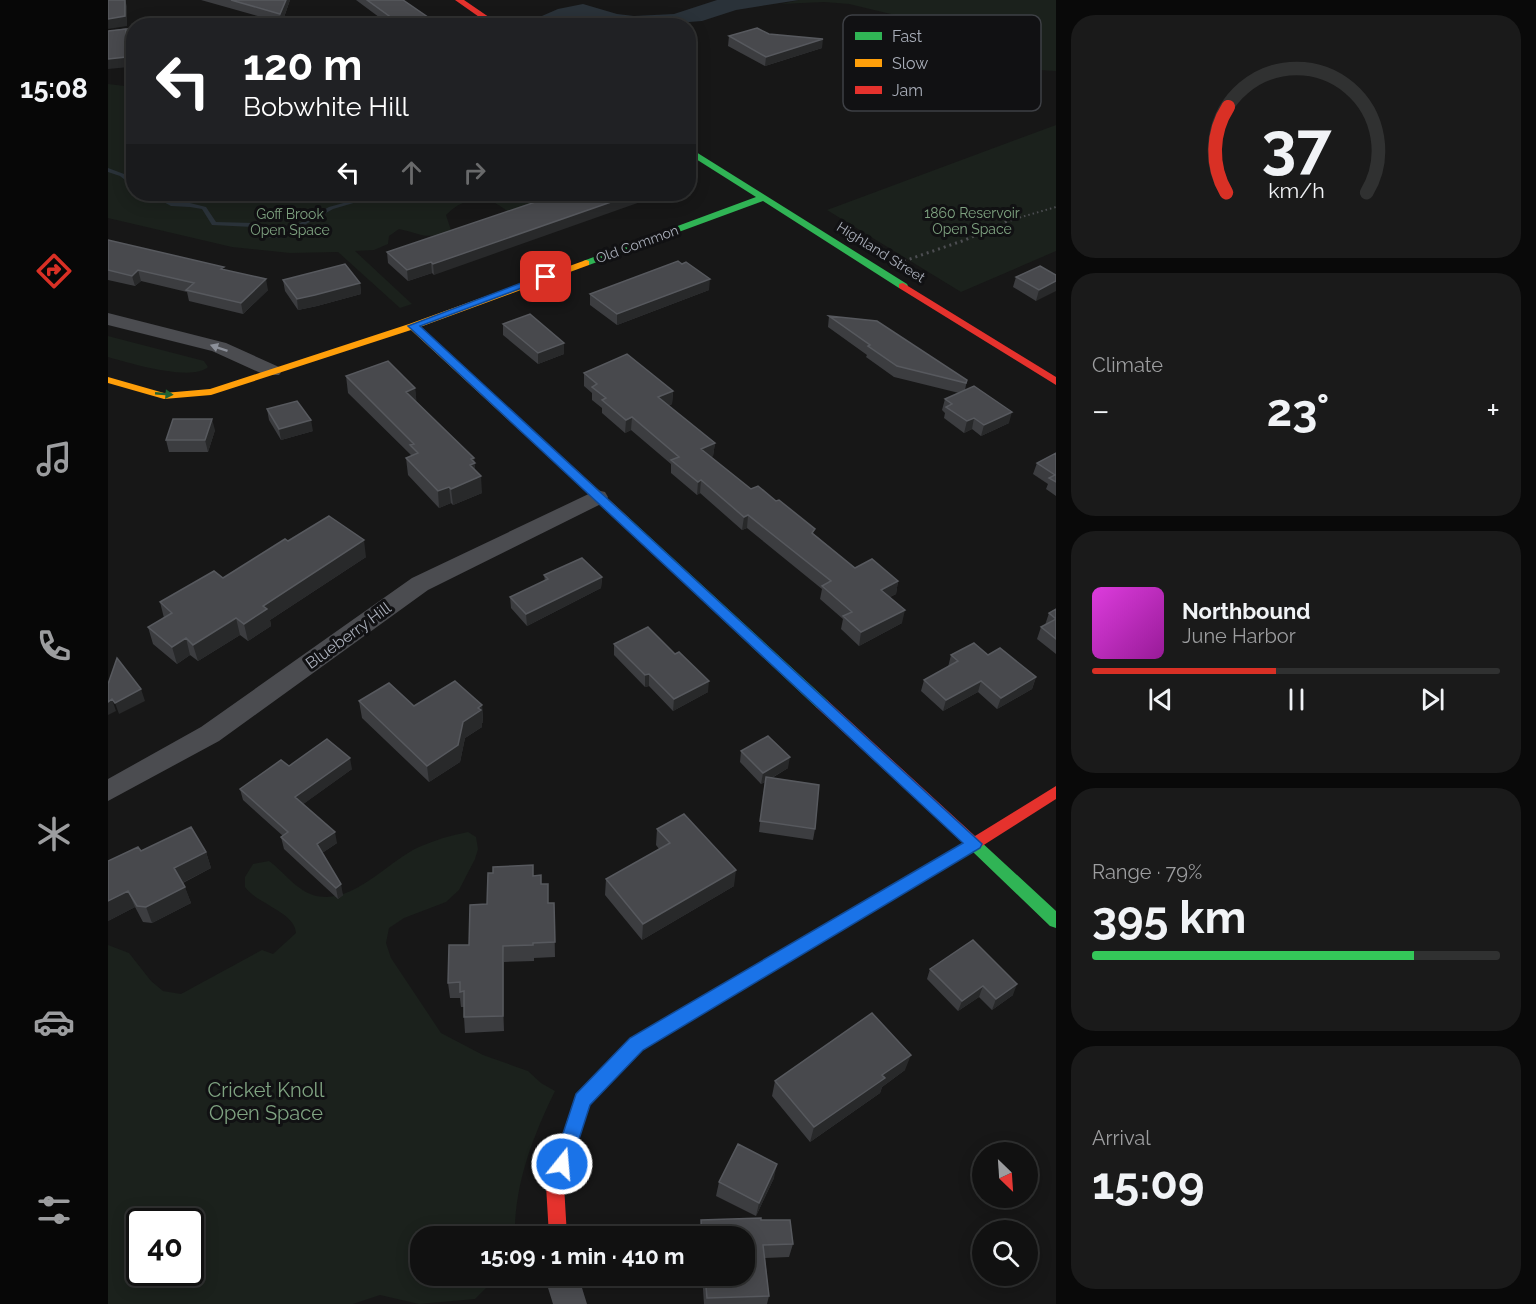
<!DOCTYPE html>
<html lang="en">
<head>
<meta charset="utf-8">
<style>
  body { margin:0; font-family:Raleway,sans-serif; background:#1a1a1a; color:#f1f3f6; height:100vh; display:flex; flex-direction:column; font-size:22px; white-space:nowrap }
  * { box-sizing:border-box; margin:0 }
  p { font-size:20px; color:#9c9d9f }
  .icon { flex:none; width:33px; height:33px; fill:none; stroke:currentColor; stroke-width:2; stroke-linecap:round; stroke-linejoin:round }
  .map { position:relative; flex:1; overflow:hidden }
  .drawer { display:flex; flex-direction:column; gap:15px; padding:15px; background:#090909; width:480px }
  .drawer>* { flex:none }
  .guide { position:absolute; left:18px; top:18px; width:570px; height:183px; border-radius:24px; box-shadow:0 3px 15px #0003,0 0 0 2px #303131; background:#202124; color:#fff; overflow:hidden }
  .needle { width:39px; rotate:155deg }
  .buttons { position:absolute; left:864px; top:1142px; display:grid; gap:12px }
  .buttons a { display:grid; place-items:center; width:66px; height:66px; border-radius:50%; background:#111; box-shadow:0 3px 15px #0003,0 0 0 2px #303131; font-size:30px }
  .speed { position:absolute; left:18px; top:1208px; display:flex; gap:12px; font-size:30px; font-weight:700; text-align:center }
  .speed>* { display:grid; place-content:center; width:78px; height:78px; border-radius:50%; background:#111; box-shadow:0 3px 15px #0003,0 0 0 2px #303131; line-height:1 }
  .speed .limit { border:3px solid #111; border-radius:9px; background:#fff; color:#111 }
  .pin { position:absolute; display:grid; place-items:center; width:51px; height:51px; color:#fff; margin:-26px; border-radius:12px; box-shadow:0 3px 9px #0006 }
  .me { position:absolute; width:66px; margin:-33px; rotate:17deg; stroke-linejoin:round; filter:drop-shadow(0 0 4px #0008) }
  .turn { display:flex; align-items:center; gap:21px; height:126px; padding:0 18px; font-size:27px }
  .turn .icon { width:78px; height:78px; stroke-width:2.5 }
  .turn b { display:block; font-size:42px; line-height:51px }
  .lanes { display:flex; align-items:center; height:57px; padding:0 18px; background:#0003; justify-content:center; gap:30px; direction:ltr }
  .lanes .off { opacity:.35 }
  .big { font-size:45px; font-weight:700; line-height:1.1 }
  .drawer .card { flex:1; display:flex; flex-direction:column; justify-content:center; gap:9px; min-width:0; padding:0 21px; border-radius:24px; background:#1a1a1a }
  .drawer .dial { align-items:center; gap:0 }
  .dial svg { height:156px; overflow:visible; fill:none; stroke:#303131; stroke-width:7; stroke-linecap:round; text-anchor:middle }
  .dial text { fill:#f1f3f6; stroke:none }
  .song { display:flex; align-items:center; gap:18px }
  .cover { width:72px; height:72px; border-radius:9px; background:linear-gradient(135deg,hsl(300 70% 55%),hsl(300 70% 35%)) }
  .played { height:6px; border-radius:3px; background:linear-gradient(90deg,#d93025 45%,#303131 45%) }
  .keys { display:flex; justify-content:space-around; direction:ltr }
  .heat { display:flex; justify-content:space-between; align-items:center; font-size:33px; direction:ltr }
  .charge { height:9px; border-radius:4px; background:linear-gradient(90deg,#34c759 79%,#303131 0) }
  .trip { position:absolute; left:302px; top:1226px; width:345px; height:60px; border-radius:24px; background:#111; box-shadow:0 3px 15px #0003,0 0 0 2px #303131; font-weight:700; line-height:60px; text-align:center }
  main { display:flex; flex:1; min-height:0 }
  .tab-bar { display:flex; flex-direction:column; width:108px; justify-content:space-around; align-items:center; background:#070707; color:#9c9d9f }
  .tab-bar .icon { width:42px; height:42px }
  .tab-bar .on { color:#d93025 }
  .tab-bar b { font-size:27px; color:#f1f3f6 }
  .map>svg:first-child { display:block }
  .green { fill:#1b211c; fill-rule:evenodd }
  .water { fill:#2a3239 }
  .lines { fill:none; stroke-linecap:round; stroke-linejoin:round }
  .stream { fill:#2a3239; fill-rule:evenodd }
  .path-far1 { stroke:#4d4e52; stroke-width:2; stroke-dasharray:1.5 3; stroke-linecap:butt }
  .path { stroke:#4d4e52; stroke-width:3; stroke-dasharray:2 4; stroke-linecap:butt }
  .street { fill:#4b4c50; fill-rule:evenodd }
  .fast { fill:#30b455; fill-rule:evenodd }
  .slow { fill:#ff9f0a; fill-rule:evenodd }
  .jam { fill:#e5322d; fill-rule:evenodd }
  .wall { fill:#3c3d40 }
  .shaded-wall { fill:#28292a }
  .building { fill:#48494d; stroke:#57595e; stroke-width:1.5 }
  .oneway { fill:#8c9099 }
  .oneway2 { fill:#206234 }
  .route { fill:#1a73e8; stroke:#114b97; stroke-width:1.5 }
  .labels { text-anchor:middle; stroke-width:6; stroke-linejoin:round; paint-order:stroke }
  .far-park-label { font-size:14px; fill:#7fa381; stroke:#111113 }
  .far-street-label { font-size:14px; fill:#a8adb8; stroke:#111113 }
  .street-label { font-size:16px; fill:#a8adb8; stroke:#111113 }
  .near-park-label { font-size:20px; fill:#7fa381; stroke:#111113 }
  .key { fill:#111113; stroke:#3e4045; stroke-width:1.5 }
  .key-label { font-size:16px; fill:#a8adb8 }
</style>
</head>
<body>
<main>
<nav class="tab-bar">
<b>15:08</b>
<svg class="icon on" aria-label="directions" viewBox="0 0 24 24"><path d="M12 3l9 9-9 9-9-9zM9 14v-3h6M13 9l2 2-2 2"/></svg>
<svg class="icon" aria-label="music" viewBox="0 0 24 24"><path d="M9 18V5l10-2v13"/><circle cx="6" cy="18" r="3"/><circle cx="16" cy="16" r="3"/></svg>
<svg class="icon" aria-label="phone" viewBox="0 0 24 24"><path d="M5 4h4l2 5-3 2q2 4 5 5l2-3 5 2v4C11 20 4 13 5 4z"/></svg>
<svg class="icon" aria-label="climate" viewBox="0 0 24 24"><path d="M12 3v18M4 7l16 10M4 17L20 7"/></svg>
<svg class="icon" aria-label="car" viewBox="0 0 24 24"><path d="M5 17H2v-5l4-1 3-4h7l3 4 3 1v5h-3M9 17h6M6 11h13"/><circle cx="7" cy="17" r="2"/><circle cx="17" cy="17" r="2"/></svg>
<svg class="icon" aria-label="filters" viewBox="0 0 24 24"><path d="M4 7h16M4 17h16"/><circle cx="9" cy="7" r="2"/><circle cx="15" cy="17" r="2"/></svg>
</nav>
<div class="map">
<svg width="948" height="1304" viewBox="0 0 948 1304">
  <rect width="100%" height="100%" fill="#171717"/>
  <path class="green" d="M691 0H948V71L894 68 815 34 800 20 787 15 741 4 716 2 673 4Z
    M0 84 25 87V99L19 103 17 113 25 129 26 194H134L164 198 179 194H454L437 197 430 205 402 214C383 194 357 195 338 215L343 230C319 241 314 234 291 229L281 236 280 244 266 250 247 251 304 304 292 308 230 252 182 253 124 247 0 218Z
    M948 125V251L853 292 719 210Z
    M0 336 96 361 100 367C84 382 21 363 0 357Z
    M360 832 368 837 370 849 367 859 351 890 338 902 296 918 281 928 278 943 283 958 333 1033 375 1055 420 1071 433 1083 447 1091C425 1136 406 1185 407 1236H312V1275H390L388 1278 367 1299 311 1304 272 1295 245 1304H0V945L21 953 43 981 55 991 73 994 154 950 165 954 188 933C187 912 149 904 137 887V877L145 864 161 861C175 871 187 889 205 895 243 907 280 861 311 847 327 840 343 835 360 832ZM32 1221H82V1272H32Z"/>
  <path class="water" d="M609 0H691L628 10 594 21 530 26H431L427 19 450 9 475 4 509 14 526 16 566 14Z"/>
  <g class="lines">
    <path class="stream" d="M0 168 16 174 26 182V187L12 176 0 172Z
      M41 194H47L66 203H82L98 207 108 222 145 223 158 227 165 235 172 234 221 207 268 194H276L225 209 173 238H162L154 229 145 227 104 225 94 209 82 207 63 206Z"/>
    <path class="path-far1" d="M903 220 948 207"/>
    <path class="path" d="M796 261 857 240 907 218"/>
    <path class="street" d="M63 18 68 19 70 22 68 25 43 26Z
      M26 27V35L0 39V31Z
      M0 313 118 343 171 367 174 371 171 375H157L104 351 0 325Z
      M489 490 497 492 500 497 497 502 320 590 111 741 0 801V779L93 727 304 578Z
      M436 1275H470L479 1304H445Z"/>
    <path class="fast" d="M580 147 799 284 800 286 799 288H791L655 201 481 265H475V261L648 197 580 154Z
      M516 516 520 517 719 700 721 704 719 708H709L512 523 510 520Z
      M866 838 871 840 948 911V928L942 926 865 852 857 851 854 847 857 843Z"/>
    <path class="slow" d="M478 260 481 261V265L312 327 520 517 522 520 516 524 512 523 303 330 103 395 56 399 0 383V377L56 393 102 389 301 324Z
      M862 841 867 843 870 847 867 851 613 1002 607 1004 601 1002 599 997 601 992Z"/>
    <path class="jam" d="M347 0H356L394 26H384Z
      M795 283 948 377V385L791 288V284Z
      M714 699 719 700 867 836 948 786V799L871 848 866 850 861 848 709 708 707 704 709 700Z
      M607 990 613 992 615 997 613 1002 534 1050 481 1105 456 1185 459 1236H441L438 1185 468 1094 522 1038Z"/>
  </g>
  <path class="wall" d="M93 0H182L174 23Z
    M248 0H295L327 22 328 26H283Z
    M661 34 714 48 657 66 620 46 621 36Z
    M815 68 913 75 910 92 821 96 813 82Z
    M451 194 326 275 324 273 300 281 280 263 279 252Z
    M0 240 117 270 160 290 135 314 81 301 79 292 33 281 27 286 0 280Z
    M948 275 928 301 905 287 908 277Z
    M175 280 252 283 253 294 209 306 190 310 177 291Z
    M601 290 509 325 482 305V294Z
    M721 316 859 380 857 390 901 423 873 436 864 429 856 433 836 418 837 413 834 410 837 399 851 393 786 377 758 357 759 355 720 327Z
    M395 324 456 343V354L430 364 395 335Z
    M476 373 565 391 564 404 560 406 607 443 605 456 603 457 643 489 706 534 747 568 790 581 788 594 782 597 794 623 751 646 733 629 735 619 712 599 714 589 639 528 634 530 592 493 589 495 563 473V464L523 430 517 433 494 413V408L484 400V393L476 386Z
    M238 376 307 388 308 401 366 458 367 470 374 493 345 505 343 503 331 508 300 475 298 458 303 456V455L240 393Z
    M159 409 205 431 173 440 161 420Z
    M107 430 100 452H61L58 440Z
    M948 453V496L938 489 940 484 925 474 929 463Z
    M180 541 258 557 162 620 163 626 140 641 132 635 90 661 82 655 69 664 45 644 40 627 56 618 52 602 115 578Z
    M436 575 494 577 493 588 419 626 403 608 402 597 437 581Z
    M948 609V654L929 639 933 627 937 625 941 613Z
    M506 644 600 692 565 711 541 686 537 687 506 655Z
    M843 655H880L928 677 924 689 889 709 870 692 835 711 813 691 816 680 840 667Z
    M251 701 306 706 374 705 375 722 374 723V727L357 738 352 762 321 782 254 718Z
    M633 751 680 768 664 778 707 829 705 840 651 832 657 782 653 784 632 762Z
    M181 766 244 769 195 804 229 843 214 853 235 895 230 899 176 849 173 837 175 836 135 800 132 789Z
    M549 829 626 886 534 940 497 895 498 879 551 849 548 845Z
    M33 851 98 852 103 868 75 883 83 903 44 923 35 922 27 907 0 921Z
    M385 873 425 876 433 884 440 903H446L447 957 426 958V961L396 962V1031L357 1033 356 1017V1007H353L352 998H342L340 983 361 945 379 904Z
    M822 969 905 995 884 1010 871 997 850 1011 819 979Z
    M797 1070 774 1087 772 1093 702 1142 664 1096 667 1081Z
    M666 1178 648 1216 608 1196 611 1182Z
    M593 1220H653L685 1244 681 1257 657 1258 661 1296 659 1304H596L594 1275H636V1236H591Z"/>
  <path class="shaded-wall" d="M17 0 19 6V26L0 29V19Z
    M178 0H182L174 23 172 14Z
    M327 22 328 26H314Z
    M18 29 20 38 21 67 0 69V59Z
    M715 39 714 48 657 66 658 57Z
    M526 194H555L326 275 325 264Z
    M323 262 324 273 300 281 299 270Z
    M30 270 33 281 27 286 24 276Z
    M158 279 160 290 135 314 133 303Z
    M602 279 601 290 509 325V314Z
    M948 281V291L928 301 931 290Z
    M252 283 253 294 209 306 190 310 189 299Z
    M456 343V354L430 364V353Z
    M307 388 309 405 298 392Z
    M565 391 564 404 549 410 550 397Z
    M904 412 901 423 873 436 876 425Z
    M524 417 523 430 517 433 518 420Z
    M866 418 864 429 856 433 859 421Z
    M104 419 107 430 100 452 97 440Z
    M203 420 205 431 173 440 171 429Z
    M607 443 605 456 592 462 593 449Z
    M366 458 368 479 373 476 374 493 345 505 343 489 363 459Z
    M593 480 592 493 589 495 590 482Z
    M341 487 343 503 331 508 330 491Z
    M640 515 639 528 634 530 636 517Z
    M256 540 258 557 162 620 163 626 140 641 136 624 155 606Z
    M494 577 493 588 419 626 418 614Z
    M790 581 788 594 770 603 773 590Z
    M797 610 794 623 751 646 753 632Z
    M128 618 132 635 90 661 85 645Z
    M78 638 82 655 69 664 64 647Z
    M541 674V686L537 687V675Z
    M928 677 924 689 889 709 893 698Z
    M601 681 600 692 565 711 566 699Z
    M873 681 870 692 835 711 838 700Z
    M33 689 37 701 11 714 7 703Z
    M4 699 8 711 0 715V702Z
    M374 705 375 722 374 723V727L357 738 352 762 321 782 319 766 355 722Z
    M682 757 680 768 653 784 655 773Z
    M242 758 244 769 190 808 187 797Z
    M227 832 229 843 211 855 209 844Z
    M98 852 103 868 72 884 66 868Z
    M628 870 626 886 534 940 535 924Z
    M233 884 235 895 230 899 228 888Z
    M77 887 83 903 44 923 38 907Z
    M20 891 27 907 0 921V901Z
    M395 946 396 962V1031L395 1016Z
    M909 984 905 995 884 1010 888 999Z
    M875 986 871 997 850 1011 854 1001Z
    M803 1055 797 1070 774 1087 772 1093 702 1142 706 1127 774 1075Z
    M669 1164 666 1178 648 1216 651 1203Z"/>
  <path class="building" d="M0 0H17V16L0 19Z
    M123 0H178L172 14Z
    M259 0H295L327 22 314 26H295Z
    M649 28 661 34 715 39 658 57 621 36Z
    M18 29V57L0 59V31Z
    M451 194H526L325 264 323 262 299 270 279 252Z
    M0 240 116 267 113 269 158 279 133 303 78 290 86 283 30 270 24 276 0 270Z
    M570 261 574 264 578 262 602 279 509 314 482 294Z
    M237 264 252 283 207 295 189 299 175 280Z
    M932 266 948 275V281L931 290 908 277Z
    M422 314 456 343 430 353 395 324Z
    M721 316 769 321 859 380 858 383 789 366 760 346 762 345Z
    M519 354 565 391 550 397 607 443 593 449 643 489 650 486 668 501 671 500 707 529 704 533 747 568 764 559 790 581 773 590 797 610 753 632 735 616 744 612 714 586 723 581 640 515 636 517 593 480 590 482 563 460 571 457 524 417 518 420 494 400 498 398 484 387 489 384 476 373Z
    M280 361 307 388 298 392 366 458 363 459 367 463 362 465 373 476 343 489 341 487 330 491 298 458 310 453 302 445 306 444 238 376Z
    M866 386 904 412 876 425 866 418 859 421 838 407 844 404 837 399Z
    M189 401 203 420 171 429 159 409Z
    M65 419H104L97 440H58Z
    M948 453V482L941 478 947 475 929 463Z
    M221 516 256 540 155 606 159 609 136 624 128 618 85 645 78 638 64 647 40 627 64 613 52 602 106 571 115 578 177 539 180 541Z
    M474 558 494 577 418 614 402 597 440 579 436 575Z
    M948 609V619L941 613Z
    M948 619V639L933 627Z
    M540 627 567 654 571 652 601 681 566 699 541 674 537 675 506 644Z
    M866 643 880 655 892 648 928 677 893 698 873 681 838 700 816 680 850 661 843 655Z
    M9 658 33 689 7 703 4 699 0 702V684Z
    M347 681 374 705 370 708 373 710 355 722 350 745 319 766 251 701 281 683 306 706Z
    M660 736 682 757 655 773 633 751Z
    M219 739 242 758 187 797 227 832 209 844 233 884 228 888 173 837 180 832 132 789 173 760 181 766Z
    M658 777 711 785 707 829 652 821Z
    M576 814 628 870 535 924 498 879 562 843 549 829Z
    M83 827 98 852 66 868 77 887 38 907 29 906 20 891 0 901V861L30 847 33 851Z
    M425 865V876L433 875V884H440V903H446L447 942 425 943V945L395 946V1016L356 1017V991L352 992V982L340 983 341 945H361L362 905 379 904 380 873H385V867Z
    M865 940 909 984 888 999 875 986 854 1001 822 969Z
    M764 1013 803 1055 774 1075 777 1078 706 1127 667 1081Z
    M630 1144 669 1164 651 1203 611 1182Z
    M653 1218V1220H682L685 1244 655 1245 661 1296 599 1298 597 1275H636V1236H594L593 1220Z"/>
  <defs><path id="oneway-solid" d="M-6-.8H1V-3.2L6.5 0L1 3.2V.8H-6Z" transform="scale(1.5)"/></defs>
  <use class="oneway" href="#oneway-solid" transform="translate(111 348) rotate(-161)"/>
  <use class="oneway2" href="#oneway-solid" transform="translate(56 394) rotate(5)"/>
  <path class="route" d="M434 275 443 277 312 326 874 844 872 848 535 1050 482 1105 463 1164 461 1170 454 1173 448 1170 445 1164 468 1094 522 1038 855 843 300 326Z"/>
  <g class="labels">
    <g class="far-park-label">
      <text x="864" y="218">1860 Reservoir<tspan x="864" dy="16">Open Space</tspan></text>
      <text x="182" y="219">Goff Brook<tspan x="182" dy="16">Open Space</tspan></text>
    </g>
    <g class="far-street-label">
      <text transform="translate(529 244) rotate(-20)" y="5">Old Common</text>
      <text transform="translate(773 252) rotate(32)" y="5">Highland Street</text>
    </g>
    <g class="street-label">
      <text transform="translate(240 635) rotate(-36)" y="6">Blueberry Hill</text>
    </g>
    <g class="near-park-label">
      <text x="158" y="1097">Cricket Knoll<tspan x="158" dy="23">Open Space</tspan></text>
    </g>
  </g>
  <rect x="735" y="15" width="198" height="96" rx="9" class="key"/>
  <rect x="747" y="32" width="27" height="8" fill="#30b455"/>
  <rect x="747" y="59" width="27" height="8" fill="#ff9f0a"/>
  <rect x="747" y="86" width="27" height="8" fill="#e5322d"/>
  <g class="key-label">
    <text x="784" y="42">Fast</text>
    <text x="784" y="69">Slow</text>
    <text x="784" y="96">Jam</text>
  </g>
</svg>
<div class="buttons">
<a><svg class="needle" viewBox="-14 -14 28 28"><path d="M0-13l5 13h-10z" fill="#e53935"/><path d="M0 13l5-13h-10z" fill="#9c9d9f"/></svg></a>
<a><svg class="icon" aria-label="search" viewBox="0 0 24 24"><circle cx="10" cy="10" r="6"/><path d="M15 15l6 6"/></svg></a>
</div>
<div class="speed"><div class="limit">40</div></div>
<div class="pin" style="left:438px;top:277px;background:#d93025"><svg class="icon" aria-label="arrive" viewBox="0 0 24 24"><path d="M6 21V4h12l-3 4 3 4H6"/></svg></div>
<svg class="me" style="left:454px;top:1164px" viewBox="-20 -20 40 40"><circle r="17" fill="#1a73e8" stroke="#fff" stroke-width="3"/><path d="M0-11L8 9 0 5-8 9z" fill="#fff"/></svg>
<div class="trip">15:09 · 1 min · 410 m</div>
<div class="guide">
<div class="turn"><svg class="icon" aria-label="left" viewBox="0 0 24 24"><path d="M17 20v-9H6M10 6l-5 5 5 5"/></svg><div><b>120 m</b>Bobwhite Hill</div></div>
<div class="lanes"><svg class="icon" aria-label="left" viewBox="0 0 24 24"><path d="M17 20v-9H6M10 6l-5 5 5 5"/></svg><svg class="icon off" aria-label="ahead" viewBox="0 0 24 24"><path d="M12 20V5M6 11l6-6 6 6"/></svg><svg class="icon off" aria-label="right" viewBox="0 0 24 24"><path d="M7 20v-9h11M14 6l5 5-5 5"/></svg></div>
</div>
</div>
<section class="drawer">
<div class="card dial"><svg viewBox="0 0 100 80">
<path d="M14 69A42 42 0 1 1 86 69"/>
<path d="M14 69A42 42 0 0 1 15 25" stroke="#d93025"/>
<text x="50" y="56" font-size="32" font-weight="700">37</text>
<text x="50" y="72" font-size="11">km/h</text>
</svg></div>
<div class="card"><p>Climate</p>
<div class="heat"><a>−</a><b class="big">23°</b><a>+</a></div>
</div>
<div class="card">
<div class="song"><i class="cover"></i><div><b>Northbound</b><p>June Harbor</p></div></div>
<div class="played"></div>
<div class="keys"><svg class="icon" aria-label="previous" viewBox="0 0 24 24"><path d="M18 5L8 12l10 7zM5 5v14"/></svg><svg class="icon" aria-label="pause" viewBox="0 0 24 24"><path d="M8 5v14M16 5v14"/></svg><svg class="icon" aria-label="next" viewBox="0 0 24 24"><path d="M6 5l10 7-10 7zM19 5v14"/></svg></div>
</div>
<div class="card"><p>Range · 79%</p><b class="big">395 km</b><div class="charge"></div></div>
<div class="card"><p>Arrival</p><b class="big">15:09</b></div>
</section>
</main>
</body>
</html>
